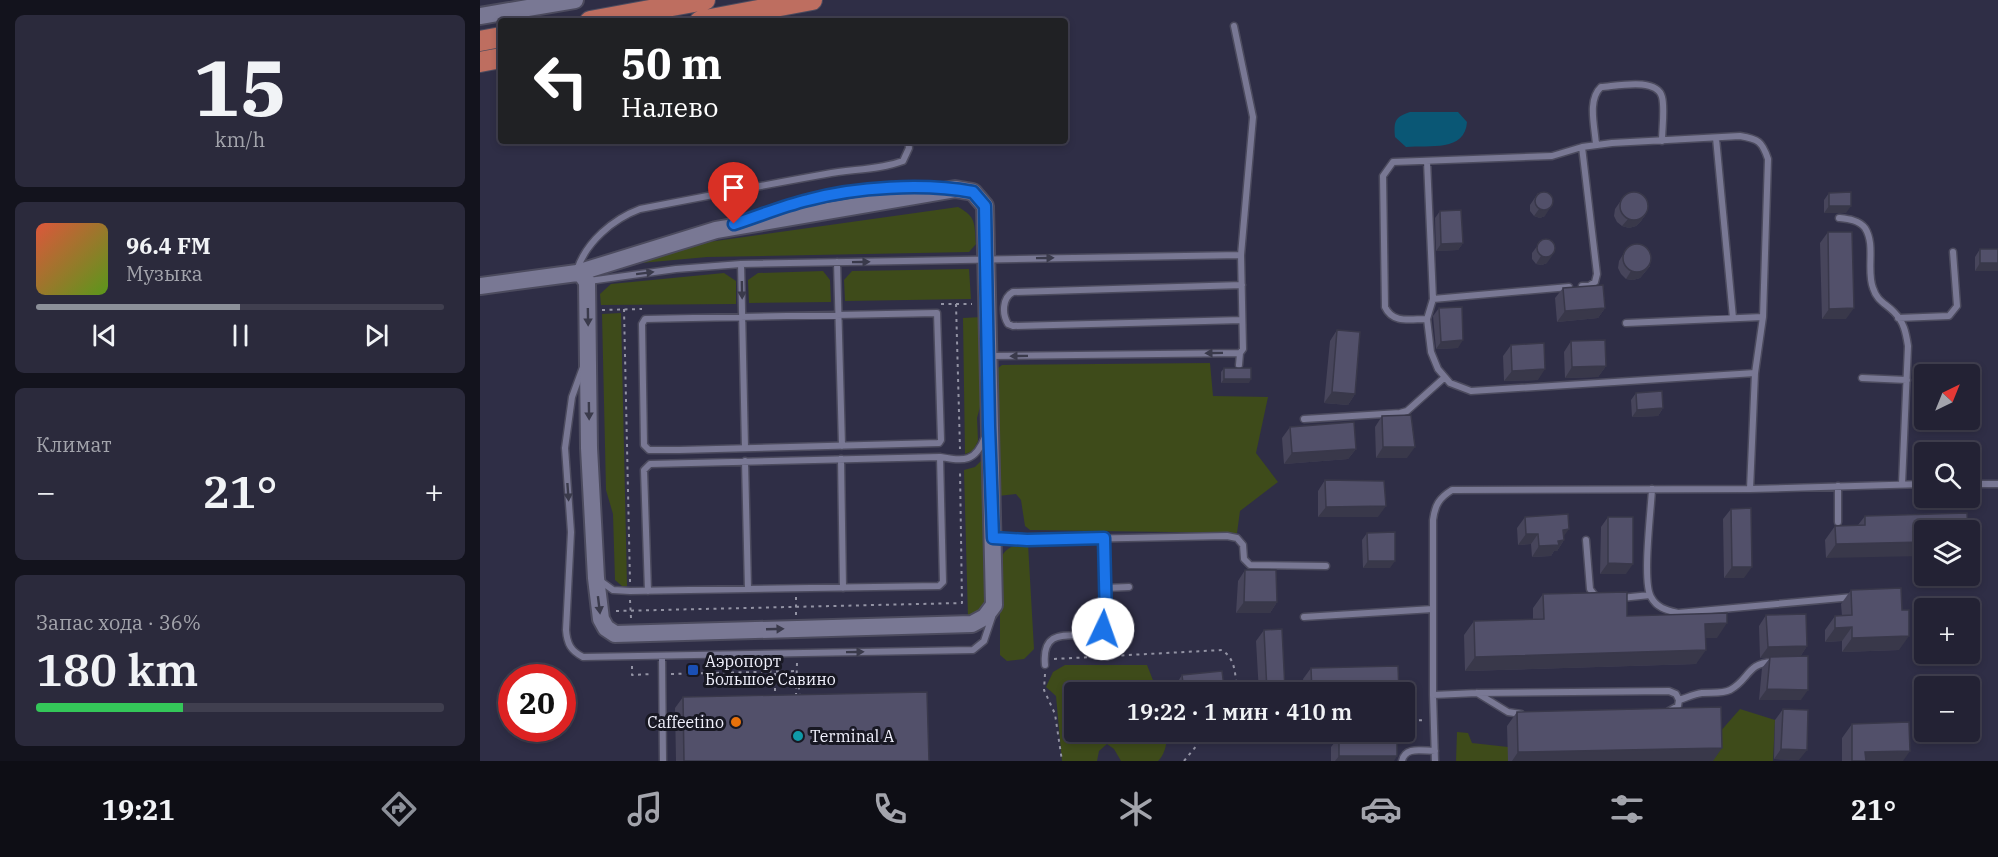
<!DOCTYPE html>
<html lang="ru">
<head>
<meta charset="utf-8">
<style>
  body { margin:0; font-family:"IBM Plex Serif",serif; background:#2b2a3c; color:#f1f3f6; height:100vh; display:flex; flex-direction:column; font-size:22px; white-space:nowrap }
  * { box-sizing:border-box; margin:0 }
  p { font-size:20px; color:#a3a4ac }
  .icon { flex:none; width:33px; height:33px; fill:none; stroke:currentColor; stroke-width:2; stroke-linecap:round; stroke-linejoin:round }
  .map { position:relative; flex:1; overflow:hidden }
  .sheet { display:flex; flex-direction:column; gap:15px; padding:15px; background:#13131d; width:480px }
  .sheet>* { flex:none }
  .guide { position:absolute; left:18px; top:18px; width:570px; height:126px; border-radius:6px; box-shadow:0 3px 9px #0003,0 0 0 2px #403f4f; background:#202124; color:#fff; overflow:hidden }
  .needle { width:39px; rotate:43deg }
  .tools { position:absolute; left:1434px; top:364px; display:grid; gap:12px }
  .tools a { display:grid; place-items:center; width:66px; height:66px; border-radius:6px; background:#232234; box-shadow:0 3px 9px #0003,0 0 0 2px #403f4f; font-size:30px }
  .speed { position:absolute; left:18px; top:664px; display:flex; gap:12px; font-size:30px; font-weight:700; text-align:center }
  .speed>* { display:grid; place-content:center; width:78px; height:78px; border-radius:50%; background:#232234; box-shadow:0 3px 9px #0003,0 0 0 2px #403f4f; line-height:1 }
  .speed .limit { border:9px solid #d22; background:#fff; color:#111 }
  .pin { position:absolute; display:grid; place-items:center; width:51px; height:51px; color:#fff; margin:-62px -26px; border-radius:50% 50% 50% 0; rotate:-45deg; box-shadow:0 0 6px #0007 }
  .pin .icon { rotate:45deg }
  .me { position:absolute; width:66px; margin:-33px; rotate:3deg; stroke-linejoin:round; filter:drop-shadow(0 0 4px #0008) }
  .turn { display:flex; align-items:center; gap:21px; height:126px; padding:0 24px; font-size:27px }
  .turn .icon { width:78px; height:78px; stroke-width:2.5 }
  .turn b { display:block; font-size:42px; line-height:51px }
  .big { font-size:45px; font-weight:600; line-height:1.1 }
  .sheet .widget { flex:1; display:flex; flex-direction:column; justify-content:center; gap:9px; min-width:0; padding:0 21px; border-radius:9px; background:#2b2a3c }
  .sheet .dial { align-items:center; gap:0 }
  .dial b { font-size:78px; line-height:1 }
  .song { display:flex; align-items:center; gap:18px }
  .cover { width:72px; height:72px; border-radius:9px; background:linear-gradient(135deg,hsl(10 70% 55%),hsl(90 70% 35%)) }
  .played { height:6px; border-radius:3px; background:linear-gradient(90deg,#8c9099 50%,#403f4f 50%) }
  .keys { display:flex; justify-content:space-around; direction:ltr }
  .heat { display:flex; justify-content:space-between; align-items:center; font-size:33px; direction:ltr }
  .charge { height:9px; border-radius:4px; background:linear-gradient(90deg,#34c759 36%,#403f4f 0) }
  .trip { position:absolute; left:584px; top:682px; width:351px; height:60px; border-radius:6px; background:#232234; box-shadow:0 3px 9px #0003,0 0 0 2px #403f4f; font-weight:600; line-height:60px; text-align:center }
  .menu { display:flex; height:96px; justify-content:space-around; align-items:center; background:#0e0e15; color:#a3a4ac }
  .menu .icon { width:42px; height:42px }
  .menu .selected { color:#8c9099 }
  .menu b { font-size:27px; color:#f1f3f6 }
  main { display:flex; flex:1; min-height:0 }
  .map>svg:first-child { display:block }
  .green { fill:#3e4b1a }
  .water { fill:#0a5775 }
  .lines { fill:none; stroke-linecap:round; stroke-linejoin:round }
  .service-casing { stroke:#4c4b5e; stroke-width:9 }
  .tertiary-casing { stroke:#4c4b5e; stroke-width:20 }
  .primary-casing { stroke:#4c4b5e; stroke-width:22 }
  .path { stroke:#9393a4; stroke-width:2; stroke-dasharray:3 4.5; stroke-linecap:butt }
  .service { stroke:#797894; stroke-width:6 }
  .tertiary { stroke:#797894; stroke-width:16 }
  .primary { stroke:#be6e60; stroke-width:20 }
  .wall { fill:#47455b }
  .shaded-wall { fill:#39384a }
  .building { fill:#52506a; stroke:#39384a; stroke-width:1.5 }
  .oneway { fill:#3a3a4b }
  .route-casing { stroke:#114b97; stroke-width:15 }
  .route { stroke:#1a73e8; stroke-width:10 }
  .transit-dot { fill:#1a4fb4; stroke:#181823; stroke-width:2 }
  .food-dot { fill:#e8710a; stroke:#181823; stroke-width:2 }
  .culture-dot { fill:#0f9aa8; stroke:#181823; stroke-width:2 }
  .labels { text-anchor:middle; stroke-width:6; stroke-linejoin:round; paint-order:stroke }
  .poi-label { font-size:16px; fill:#f1f1fd; stroke:#181823; text-anchor:start }
</style>
</head>
<body>
<main>
<section class="sheet">
<div class="widget dial"><b>15</b><p>km/h</p></div>
<div class="widget">
<div class="song"><i class="cover"></i><div><b>96.4 FM</b><p>Музыка</p></div></div>
<div class="played"></div>
<div class="keys"><svg class="icon" aria-label="previous" viewBox="0 0 24 24"><path d="M18 5L8 12l10 7zM5 5v14"/></svg><svg class="icon" aria-label="pause" viewBox="0 0 24 24"><path d="M8 5v14M16 5v14"/></svg><svg class="icon" aria-label="next" viewBox="0 0 24 24"><path d="M6 5l10 7-10 7zM19 5v14"/></svg></div>
</div>
<div class="widget"><p>Климат</p>
<div class="heat"><a>−</a><b class="big">21°</b><a>+</a></div>
</div>
<div class="widget"><p>Запас хода · 36%</p><b class="big">180 km</b><div class="charge"></div></div>
</section>
<div class="map">
<svg width="1518" height="761" viewBox="0 0 1518 761">
  <rect width="100%" height="100%" fill="#2f2e46"/>
  <path class="green" d="M478 207C497 217 494 224 496 244L489 252 227 257 161 263 159 258 214 244Z
    M489 269 491 299 365 301 364 280 372 271Z
    M343 271 350 280 351 302 269 303 268 280 278 273Z
    M244 273 256 281V304L121 305 120 294 131 284Z
    M141 313 147 586H142L135 580 133 514 126 490 122 314Z
    M502 317 504 392 497 418 498 441 493 451 485 454 483 318Z
    M730 363 733 396 788 397 776 453 798 482 760 511 757 533 550 530 545 526 541 500 536 494 518 496 515 376 518 368 522 365Z
    M503 459 506 610 488 618 484 470 495 467Z
    M548 544 554 649 544 659 527 661 520 655V559C527 546 534 545 548 544Z
    M585 665H667L678 693H594V732H686C688 741 685 755 678 761H641L634 749 627 744 619 751 617 761H582L576 696 566 687 573 672Z
    M1260 709 1295 720 1293 761H1232V741Z
    M977 732 988 733 992 743 1028 747V761H976Z"/>
  <path class="water" d="M930 112H978L987 122C985 152 950 145 926 147L915 137C914 122 914 117 930 112Z"/>
  <g class="lines">
    <defs>
      <path id="service" d="M754 26 773 117 761 255
        M1236 138 1253 318
        M1116 145C1115 127 1107 100 1121 87 1137 86 1177 77 1182 97 1185 108 1182 129 1182 141
        M1102 147 1117 274 1115 282 1109 286H1102
        M947 161 953 299 947 319 951 352 958 369 970 383 991 391 1275 373
        M281 215C316 204 352 191 389 189 404 188 420 189 435 189
        M1359 218C1368 219 1379 220 1385 228 1396 245 1386 270 1393 288 1397 301 1405 303 1414 312 1424 322 1426 333 1428 346L1422 484
        M357 262 362 446
        M261 264 265 448
        M97 270C106 242 133 219 160 209 222 197 284 185 346 174 372 169 399 170 423 161L429 148 428 141
        M109 281 196 269 261 264 761 255 763 349 760 353 509 356
        M762 285 533 292C522 298 522 314 528 324L533 326 762 320
        M953 299 1089 287
        M457 313 461 440 459 443 199 450H169L164 445 162 324 165 319Z
        M1418 318 1469 316 1477 306 1473 252
        M947 319C930 319 913 324 905 307L903 176 913 162 1072 156 1102 147 1132 143 1260 136C1278 139 1282 141 1288 159L1283 317 1275 373 1270 489
        M1146 323 1283 317
        M759 365 760 353
        M103 367 92 397 85 448 91 532 86 630C87 644 91 651 103 657L493 650 504 641 512 617
        M1382 378 1427 380
        M824 419 920 413 927 411 965 377
        M361 459 363 588
        M265 461 268 589
        M1490 484H1518
        M1358 486V522
        M1172 489C1171 511 1162 581 1171 597 1177 608 1186 610 1198 613L1373 597
        M514 538 547 540 747 536 757 538 763 545 764 559 770 565 846 566
        M1106 540 1110 589 1116 597
        M119 580 133 590 150 591 459 586 463 582 460 457
        M625 588 649 587
        M168 591 164 470 170 464 460 457C484 461 495 463 505 437
        M1141 598 1170 595
        M824 617 953 609
        M182 656 183 761
        M565 665C560 612 617 653 625 622L624 538
        M997 693 1028 712 1041 714
        M953 695 997 693 1189 691 1196 694 1199 700
        M1189 711 1198 706 1199 700C1206 698 1214 694 1222 693 1231 692 1242 694 1250 690 1269 680 1267 663 1292 662
        M922 761C925 746 942 751 955 751
        M955 761 953 695V520C955 505 959 498 972 490L1270 489 1444 484"/>
      <path id="tertiary" d="M0 16 95 0
        M0 286 97 273 236 230 475 189 493 192 505 206 514 605 505 617 492 624 135 634 126 628 121 619 116 578 109 448 107 282 102 275 97 273"/>
      <path id="primary" d="M110 21 225 0
        M220 21 332 0
        M0 41 21 37
        M0 62 21 58"/>
    </defs>
    <use href="#service" class="service-casing"/>
    <use href="#tertiary" class="tertiary-casing"/>
    <use href="#primary" class="primary-casing"/>
    <path class="path" d="M461 304H492
      M476 304 480 449
      M144 309 150 582
      M122 310 162 309
      M316 597V615
      M150 600 151 618
      M136 611 482 603 480 470
      M574 659 742 650C757 660 755 677 757 693
      M152 666V675L173 674
      M295 673V697
      M191 674 317 671
      M565 674 564 690 575 714 582 761
      M318 679 320 698
      M316 696 317 663
      M924 721 945 720
      M704 761 726 734 729 732"/>
    <use href="#service" class="service"/>
    <use href="#tertiary" class="tertiary"/>
    <use href="#primary" class="primary"/>
  </g>
  <path class="wall" d="M1058 193 1065 216 1060 218 1054 216 1050 211V205Z
    M1349 193 1366 213H1344V200Z
    M1144 196 1166 214 1161 221 1156 226 1149 228 1142 226 1137 222 1134 216 1135 209Z
    M960 211 983 243 978 250 956 251 955 218Z
    M1348 232 1366 319H1342L1340 243Z
    M1061 241 1067 263 1062 265 1056 264 1052 259V253Z
    M1147 248 1170 266 1160 278 1153 280 1146 279 1141 274 1138 268 1139 261Z
    M1500 249H1518V271H1495V257Z
    M1083 288 1125 308 1118 318 1077 322 1075 298Z
    M959 308 978 348 956 349 953 316Z
    M857 330 875 394 868 405 844 403 850 341Z
    M1091 341 1126 366 1118 377 1085 378 1084 352Z
    M1031 345 1058 380 1024 381 1023 356Z
    M744 368 769 383H741V372Z
    M1156 393 1183 408 1178 416 1152 417 1151 400Z
    M902 416 927 458H896L895 427Z
    M810 427 876 449 868 459 804 464 802 438Z
    M845 480 898 517H838V491Z
    M1251 509 1264 578H1244L1243 519Z
    M1385 516 1488 531 1346 558 1345 540 1355 526 1378 525Z
    M1045 517 1084 536V540L1077 551H1074L1071 556 1052 557 1051 544 1038 545 1037 528Z
    M1128 517 1146 574H1120L1121 527Z
    M887 533 910 568H883L882 540Z
    M765 570 797 602 790 613H756L758 581Z
    M1371 590 1419 650 1362 652V641L1345 642V630L1355 616H1362L1361 604Z
    M1063 594 1147 616 1237 638H1226L1216 664 985 671 984 635 994 621 1053 619V608Z
    M1286 615 1327 646 1320 657 1321 700H1279L1282 668 1290 658H1280L1279 626Z
    M784 630 805 690 803 693H779L776 641Z
    M831 668 919 692 824 693 823 679Z
    M702 675 739 693H698L697 683Z
    M203 697 449 761H196L195 708Z
    M1303 709 1319 760 1294 759 1295 720Z
    M1037 712 1233 761H1028L1027 726Z
    M1372 724 1423 761H1362V738Z
    M859 737 914 761H851V747Z"/>
  <path class="shaded-wall" d="M1349 206H1371L1366 213H1344Z
    M1070 208 1065 216 1060 218 1054 216 1059 209Z
    M1166 214 1161 221 1156 226 1149 228 1142 226 1148 219Z
    M983 243 978 250 956 251 961 244Z
    M1061 256H1072L1067 263 1062 265 1056 264Z
    M1500 263H1518V271H1495Z
    M1170 266 1160 278 1153 280 1146 279 1151 271Z
    M1125 308 1118 318 1077 322 1085 311Z
    M1374 308 1366 319H1342L1349 309Z
    M983 340 978 348 956 349 961 342Z
    M1126 366 1118 377 1085 378 1092 367Z
    M1065 369 1058 380 1024 381 1032 371Z
    M744 379H771L769 383H741Z
    M852 392 875 394 868 405 844 403Z
    M1183 408 1178 416 1152 417 1157 410Z
    M903 447H935L927 458H896Z
    M876 449 868 459 804 464 812 453Z
    M906 506 898 517H838L846 507Z
    M1089 529 1081 540 1083 530Z
    M1046 534H1058L1051 544 1038 545Z
    M1084 540 1077 551H1074L1071 556 1052 557 1059 546 1078 541Z
    M1444 542V556L1346 558 1356 544Z
    M888 561H915L910 568H883Z
    M1128 563 1153 564 1146 574H1120Z
    M1252 567H1272L1264 578H1244Z
    M764 602H797L790 613H756Z
    M1247 623 1237 638H1215L1225 624Z
    M1372 627 1362 641 1345 642 1355 628Z
    M1429 636 1419 650 1362 652 1372 638Z
    M1327 646 1320 657 1280 658 1288 647Z
    M1226 650 1216 664 985 671 995 657Z
    M744 687 739 693H702L704 691Z
    M1287 689 1328 690 1321 700H1279Z
    M805 690 803 693H786L787 691Z
    M1242 748 1233 761H1032L1038 752Z
    M1301 749 1327 750 1319 760 1294 759Z
    M1430 751 1423 761H1379L1385 752Z
    M859 756H917L914 761H855Z"/>
  <path class="building" d="M1055 201a9 9 0 1 1 18 0a9 9 0 1 1-18 0Z
    M1140 206a14 14 0 1 1 28 0a14 14 0 1 1-28 0Z
    M1371 192V206H1349V193Z
    M981 210 983 243 961 244 960 211Z
    M1348 232H1372L1374 308 1349 309Z
    M1057 248a9 9 0 1 1 18 0a9 9 0 1 1-18 0Z
    M1143 258a14 14 0 1 1 28 0a14 14 0 1 1-28 0Z
    M1500 249H1518V263H1500Z
    M1123 285 1125 308 1085 311 1083 288Z
    M982 307 983 340 961 342 959 308Z
    M857 330 880 332 875 394 852 392Z
    M1125 340 1126 366 1092 367 1091 341Z
    M1064 343 1065 369 1032 371 1031 345Z
    M744 368H771V379H744Z
    M1182 391 1183 408 1157 410 1156 393Z
    M931 415 935 447H903L902 416Z
    M874 422 876 449 812 453 810 427Z
    M845 480 904 481 906 506 846 507Z
    M1271 508 1272 567H1252L1251 509Z
    M1487 513 1488 531H1444V542L1356 544 1355 526 1385 525V516Z
    M1088 514 1089 529 1083 530 1084 540 1078 541 1079 545 1059 546 1058 534H1046L1045 517Z
    M1128 517H1153V564L1128 563Z
    M915 532V561H888L887 533Z
    M765 570H796L797 602H764Z
    M1421 588 1422 610H1429V636L1372 638V627L1355 628V616L1372 615 1371 590Z
    M1147 592V616L1247 613V623L1225 624 1226 650 995 657 994 621 1064 619 1063 594Z
    M1326 614 1327 646 1288 647 1286 615Z
    M802 629 805 690 787 691 784 630Z
    M1328 656V690L1287 689 1290 657Z
    M918 666 919 692 832 693 831 668Z
    M742 671 744 687 704 691 702 675Z
    M447 692 449 761H204L203 697Z
    M1241 707 1242 748 1038 752 1037 712Z
    M1303 709 1328 710 1327 750 1301 749Z
    M1429 722 1430 751 1385 752 1386 761H1372V724Z
    M859 737H917V756H859Z"/>
  <defs><path id="oneway-solid" d="M-6-.8H1V-3.2L6.5 0L1 3.2V.8H-6Z" transform="scale(1.5)"/></defs>
  <g class="oneway">
    <use href="#oneway-solid" transform="translate(565 258) rotate(-1)"/>
    <use href="#oneway-solid" transform="translate(381 262) rotate(-1)"/>
    <use href="#oneway-solid" transform="translate(165 273) rotate(-7)"/>
    <use href="#oneway-solid" transform="translate(262 290) rotate(89)"/>
    <use href="#oneway-solid" transform="translate(108 317) rotate(89)"/>
    <use href="#oneway-solid" transform="translate(734 353) rotate(179)"/>
    <use href="#oneway-solid" transform="translate(539 356) rotate(179)"/>
    <use href="#oneway-solid" transform="translate(109 411) rotate(89)"/>
    <use href="#oneway-solid" transform="translate(88 492) rotate(86)"/>
    <use href="#oneway-solid" transform="translate(119 605) rotate(83)"/>
    <use href="#oneway-solid" transform="translate(295 629) rotate(-2)"/>
    <use href="#oneway-solid" transform="translate(375 652) rotate(-1)"/>
  </g>
  <g class="lines">
    <defs>
      <path id="route" d="M254 224C279 216 303 206 328 200 376 187 444 183 493 192L505 206 509 426 513 538 547 540 624 538 626 622 623 629"/>
    </defs>
    <use href="#route" class="route-casing"/>
    <use href="#route" class="route"/>
  </g>
  <rect class="transit-dot" x="207" y="664" width="12" height="12" rx="3"/>
  <circle class="food-dot" cx="256" cy="722" r="6"/>
  <circle class="culture-dot" cx="318" cy="736" r="6"/>
  <g class="labels">
    <g class="poi-label">
      <text x="225" y="667">Аэропорт<tspan x="225" dy="18">Большое Савино</tspan></text>
      <text x="244" y="728" text-anchor="end">Caffeetino</text>
      <text x="330" y="742">Terminal A</text>
    </g>
  </g>
</svg>
<div class="tools">
<a><svg class="needle" viewBox="-14 -14 28 28"><path d="M0-13l5 13h-10z" fill="#e53935"/><path d="M0 13l5-13h-10z" fill="#a3a4ac"/></svg></a>
<a><svg class="icon" aria-label="search" viewBox="0 0 24 24"><circle cx="10" cy="10" r="6"/><path d="M15 15l6 6"/></svg></a>
<a><svg class="icon" aria-label="layers" viewBox="0 0 24 24"><path d="M12 4l9 5-9 5-9-5zM3 14l9 5 9-5"/></svg></a>
<a>+</a>
<a>−</a>
</div>
<div class="speed"><div class="limit">20</div></div>
<div class="pin" style="left:254px;top:224px;background:#d93025"><svg class="icon" aria-label="arrive" viewBox="0 0 24 24"><path d="M6 21V4h12l-3 4 3 4H6"/></svg></div>
<svg class="me" style="left:623px;top:629px" viewBox="-20 -20 40 40"><circle r="19" fill="#fff"/><path d="M0-13L10 11 0 6-10 11z" fill="#1a73e8"/></svg>
<div class="trip">19:22 · 1 мин · 410 m</div>
<div class="guide">
<div class="turn"><svg class="icon" aria-label="left" viewBox="0 0 24 24"><path d="M17 20v-9H6M10 6l-5 5 5 5"/></svg><div><b>50 m</b>Налево</div></div>
</div>
</div>
</main>
<nav class="menu">
<b>19:21</b>
<svg class="icon selected" aria-label="directions" viewBox="0 0 24 24"><path d="M12 3l9 9-9 9-9-9zM9 14v-3h6M13 9l2 2-2 2"/></svg>
<svg class="icon" aria-label="music" viewBox="0 0 24 24"><path d="M9 18V5l10-2v13"/><circle cx="6" cy="18" r="3"/><circle cx="16" cy="16" r="3"/></svg>
<svg class="icon" aria-label="phone" viewBox="0 0 24 24"><path d="M5 4h4l2 5-3 2q2 4 5 5l2-3 5 2v4C11 20 4 13 5 4z"/></svg>
<svg class="icon" aria-label="climate" viewBox="0 0 24 24"><path d="M12 3v18M4 7l16 10M4 17L20 7"/></svg>
<svg class="icon" aria-label="car" viewBox="0 0 24 24"><path d="M5 17H2v-5l4-1 3-4h7l3 4 3 1v5h-3M9 17h6M6 11h13"/><circle cx="7" cy="17" r="2"/><circle cx="17" cy="17" r="2"/></svg>
<svg class="icon" aria-label="filters" viewBox="0 0 24 24"><path d="M4 7h16M4 17h16"/><circle cx="9" cy="7" r="2"/><circle cx="15" cy="17" r="2"/></svg>
<b>21°</b>
</nav>
</body>
</html>
